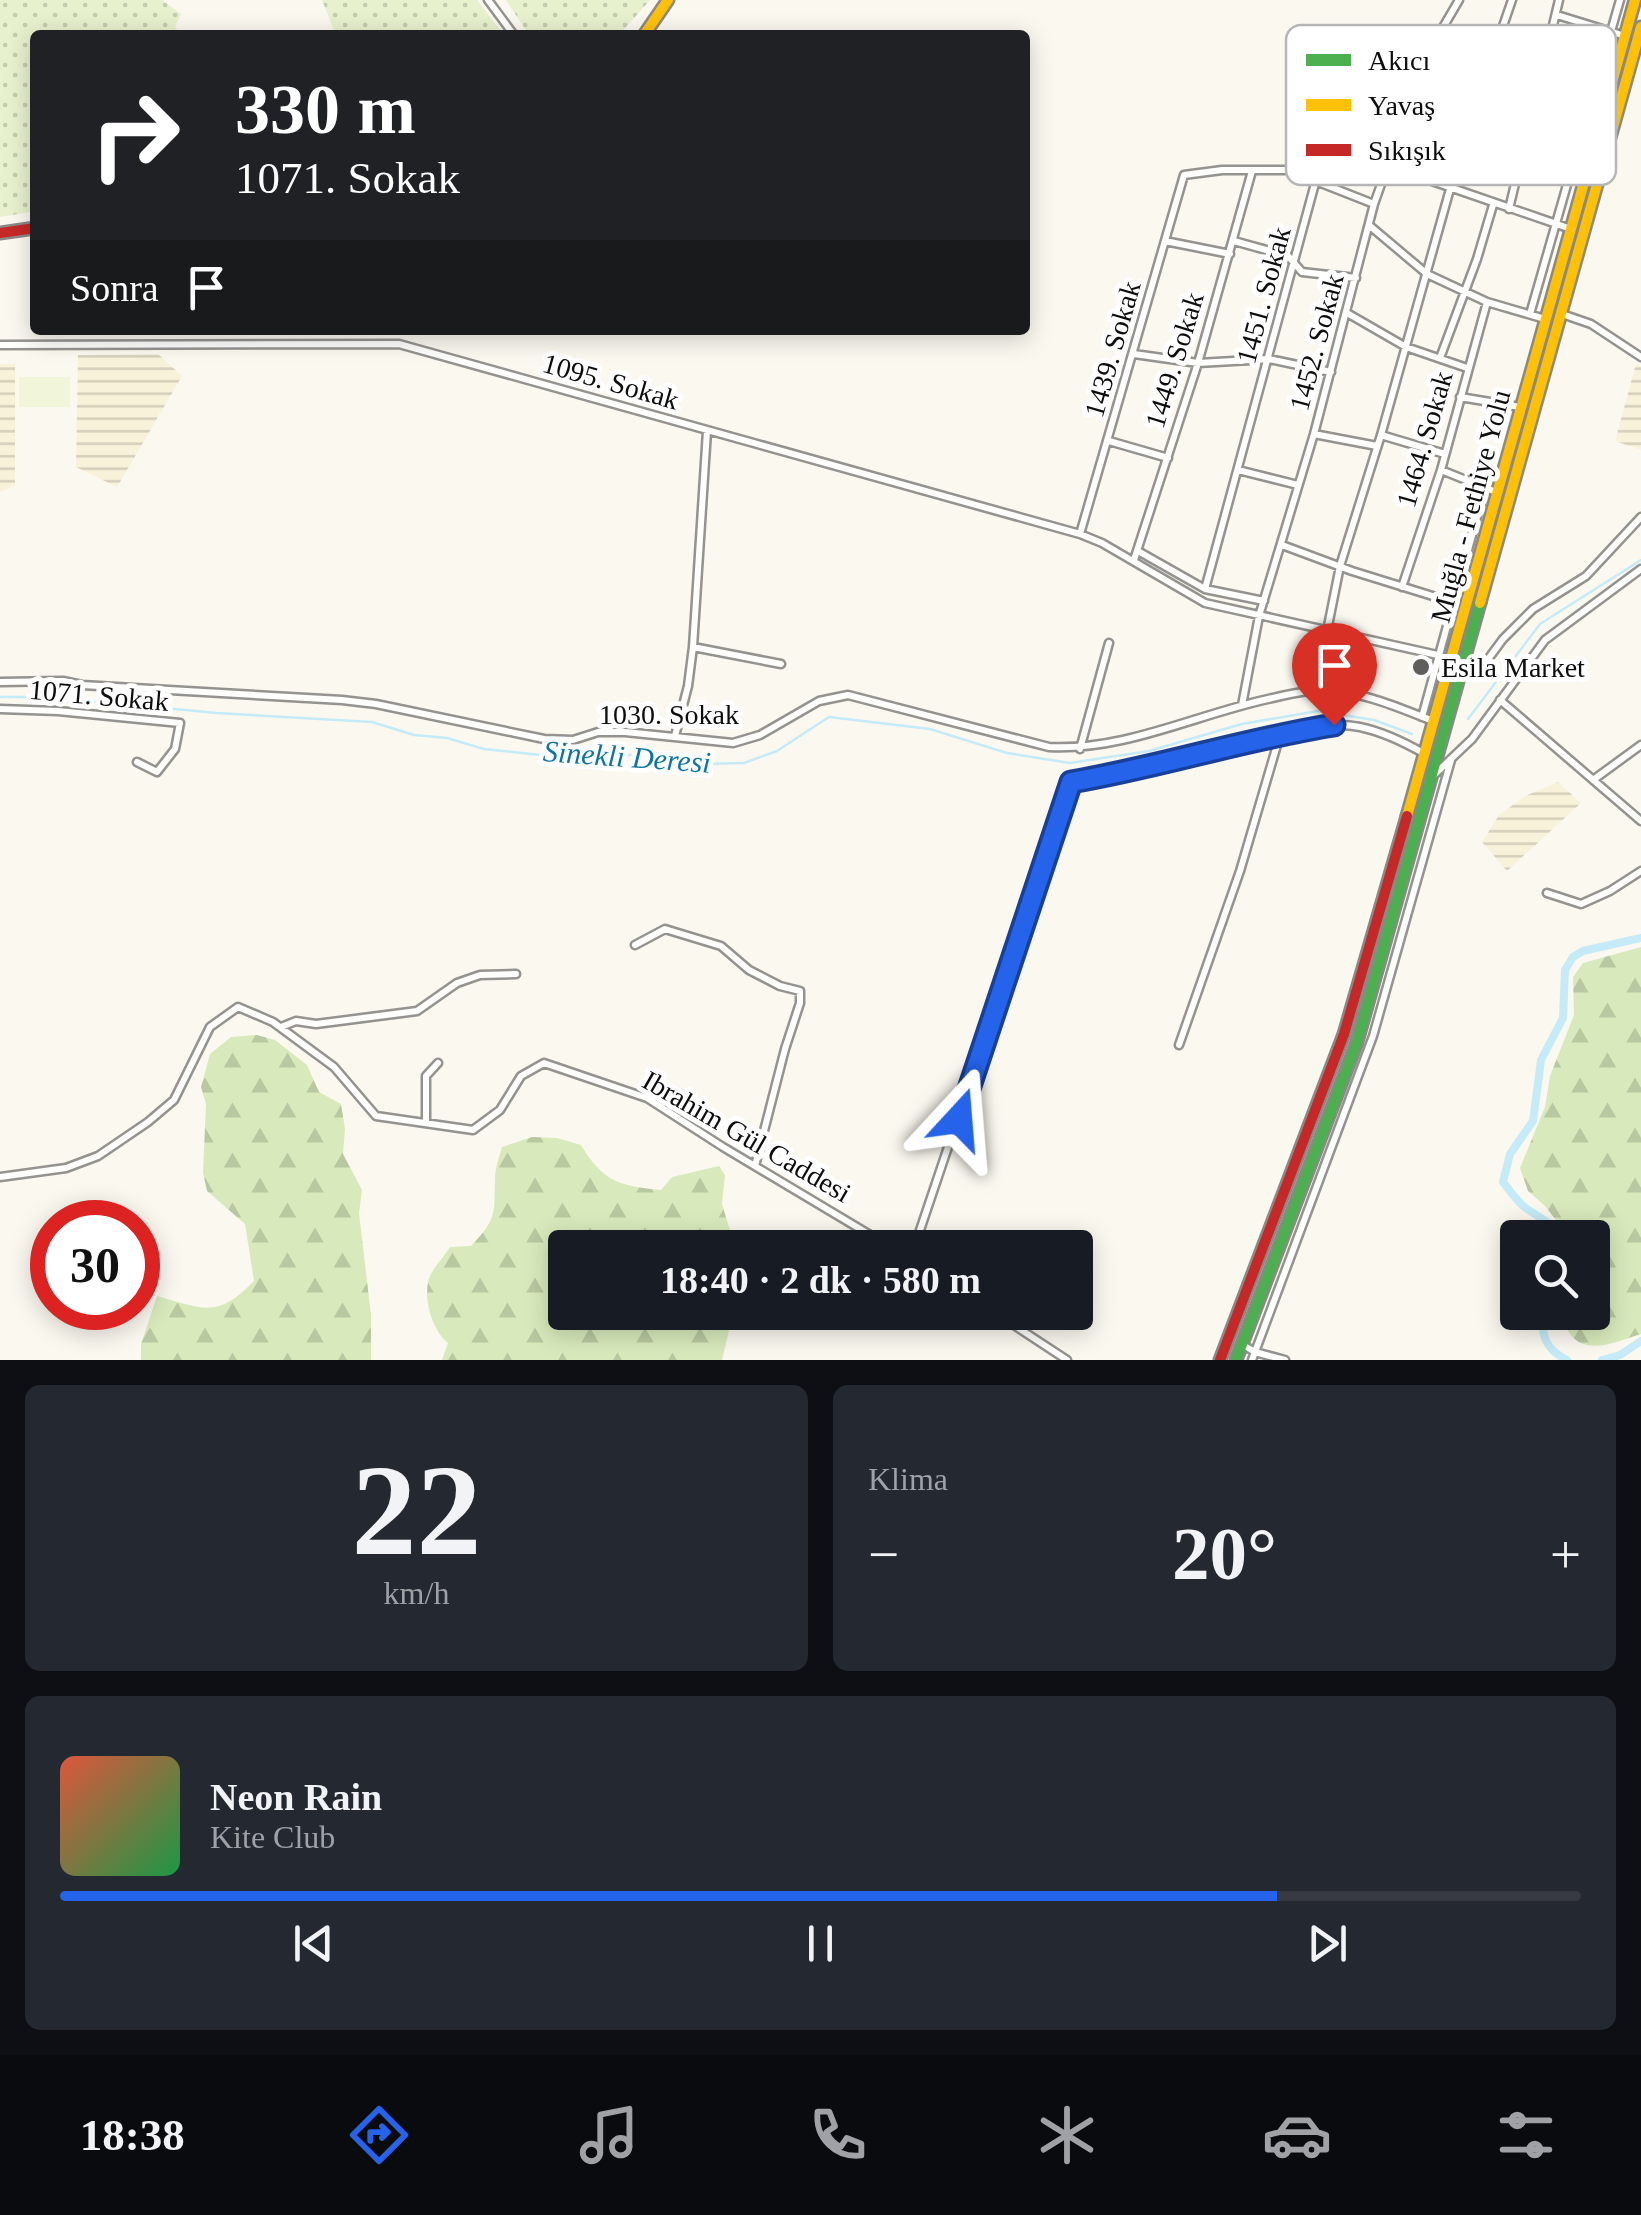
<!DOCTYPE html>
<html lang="tr">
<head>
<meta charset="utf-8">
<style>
  body { margin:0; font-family:"Times New Roman",serif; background:#242831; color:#f1f3f6; height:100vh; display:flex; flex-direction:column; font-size:38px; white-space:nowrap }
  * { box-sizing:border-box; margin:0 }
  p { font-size:32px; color:#9ea1a6 }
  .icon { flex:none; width:55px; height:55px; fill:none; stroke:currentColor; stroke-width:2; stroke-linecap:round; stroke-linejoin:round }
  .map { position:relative; height:1360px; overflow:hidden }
  .drawer { display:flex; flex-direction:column; gap:25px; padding:25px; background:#0d0f14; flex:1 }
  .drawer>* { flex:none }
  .hud { position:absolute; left:30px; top:30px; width:1000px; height:305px; border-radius:10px; box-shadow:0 5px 25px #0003; background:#202124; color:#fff; overflow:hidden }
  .fabs { position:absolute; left:1500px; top:1220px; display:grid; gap:20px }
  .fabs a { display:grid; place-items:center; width:110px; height:110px; border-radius:10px; background:#171b24; box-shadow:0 5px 25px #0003; font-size:50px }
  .speed { position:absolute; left:30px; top:1200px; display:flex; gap:20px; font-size:50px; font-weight:700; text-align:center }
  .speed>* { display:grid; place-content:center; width:130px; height:130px; border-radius:50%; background:#171b24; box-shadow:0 5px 25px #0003; line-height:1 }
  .speed .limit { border:15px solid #d22; background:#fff; color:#111 }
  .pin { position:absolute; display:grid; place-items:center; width:85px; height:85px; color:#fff; margin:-102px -42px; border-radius:50% 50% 50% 0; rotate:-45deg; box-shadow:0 0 10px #0007 }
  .pin .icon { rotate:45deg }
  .me { position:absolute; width:110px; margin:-55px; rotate:19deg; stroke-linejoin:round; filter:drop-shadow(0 0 8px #0008) }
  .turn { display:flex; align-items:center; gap:35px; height:210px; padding:0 40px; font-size:45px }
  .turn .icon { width:130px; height:130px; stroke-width:2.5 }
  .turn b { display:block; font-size:70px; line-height:85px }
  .then { display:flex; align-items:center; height:95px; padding:0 40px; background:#0003; gap:20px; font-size:38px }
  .big { font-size:75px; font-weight:800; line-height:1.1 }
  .drawer .card { flex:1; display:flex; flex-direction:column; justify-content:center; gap:15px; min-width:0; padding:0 35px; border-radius:15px; background:#242831 }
  .drawer .dial { align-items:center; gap:0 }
  .dial b { font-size:130px; line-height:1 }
  .song { display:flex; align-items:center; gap:30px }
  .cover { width:120px; height:120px; border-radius:15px; background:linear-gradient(135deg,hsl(10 70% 55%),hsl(140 70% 35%)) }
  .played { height:10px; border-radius:5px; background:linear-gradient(90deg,#2563eb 80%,#363941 80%) }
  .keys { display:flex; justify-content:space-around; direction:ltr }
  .heat { display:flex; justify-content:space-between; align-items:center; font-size:55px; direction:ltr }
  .drawer .tiles { flex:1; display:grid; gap:25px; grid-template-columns:1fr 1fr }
  .card:last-child { grid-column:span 2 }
  .trip { position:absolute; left:548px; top:1230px; width:545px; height:100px; border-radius:10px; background:#171b24; box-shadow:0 5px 25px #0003; font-weight:800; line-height:100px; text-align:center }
  .dock { display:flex; height:160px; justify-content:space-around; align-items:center; background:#090b0e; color:#9ea1a6 }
  .dock .icon { width:70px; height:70px }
  .dock .selected { color:#2563eb }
  .dock b { font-size:45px; color:#f1f3f6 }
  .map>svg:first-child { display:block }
  .farmland { fill:url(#farmland-rules) }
  .grass { fill:url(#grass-dots) }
  .forest { fill:url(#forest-firs) }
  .pitch { fill:#f1f5d9 }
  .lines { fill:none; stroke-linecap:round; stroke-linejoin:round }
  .stream { stroke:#c4ebf7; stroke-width:2.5 }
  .canal { stroke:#c4ebf7; stroke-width:8 }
  .street-casing { stroke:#94938f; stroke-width:11 }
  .fast-casing { stroke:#8b8986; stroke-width:15 }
  .slow-casing { stroke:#8b8986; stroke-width:15 }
  .jam-casing { stroke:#8b8986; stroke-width:15 }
  .street { stroke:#fefefd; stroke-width:6 }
  .fast { stroke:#4caf50; stroke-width:10 }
  .slow { stroke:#ffc107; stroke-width:10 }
  .jam { stroke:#c62828; stroke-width:10 }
  .route-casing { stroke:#184099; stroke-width:25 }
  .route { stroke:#2563eb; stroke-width:18 }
  .poi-dot { fill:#605f5c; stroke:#fff; stroke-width:4 }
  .labels { text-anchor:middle; stroke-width:10; stroke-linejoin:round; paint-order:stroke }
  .street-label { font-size:28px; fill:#0d0d0d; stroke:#fff }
  .poi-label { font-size:28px; fill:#0d0d0d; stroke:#fff; text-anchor:start }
  .water-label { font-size:30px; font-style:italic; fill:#0e74a7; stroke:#fff }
  .key { fill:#fff; stroke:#b6b6b6; stroke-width:2.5 }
  .key-label { font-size:28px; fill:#0d0d0d }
</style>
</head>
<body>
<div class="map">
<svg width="1641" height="1360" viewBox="0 0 1641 1360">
  <defs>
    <pattern id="farmland-rules" width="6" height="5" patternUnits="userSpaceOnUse" patternTransform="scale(2.5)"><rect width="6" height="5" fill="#f9f2db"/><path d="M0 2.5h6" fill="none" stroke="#d4cebb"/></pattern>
    <pattern id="grass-dots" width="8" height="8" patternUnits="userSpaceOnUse" patternTransform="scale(2.5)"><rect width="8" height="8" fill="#e7f1ce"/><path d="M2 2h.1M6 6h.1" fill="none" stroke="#c5cdb0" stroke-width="1.8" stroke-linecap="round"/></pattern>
    <pattern id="forest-firs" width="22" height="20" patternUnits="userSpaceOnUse" patternTransform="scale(2.5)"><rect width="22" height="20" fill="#d8eabc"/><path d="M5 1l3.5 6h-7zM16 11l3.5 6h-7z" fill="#b8c8a0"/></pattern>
  </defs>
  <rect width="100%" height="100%" fill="#fbf8f0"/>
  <path class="farmland" d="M158 354 182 376 117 487 76 467 78 355Z
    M0 364H15V486L0 492Z
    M1636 364 1641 367V450L1615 441Z
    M1558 782 1581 803 1507 871 1482 842 1499 815 1525 796Z"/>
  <path class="grass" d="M0 0H162L181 14 175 27 181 35H35V211L0 217Z
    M322 0H477L504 35H336Z
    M506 0H650L619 35H529Z"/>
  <path class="forest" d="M1641 947V1334C1605 1346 1573 1360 1561 1313L1592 1312V1238L1569 1237 1545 1206 1528 1191 1520 1168 1545 1107 1550 1076 1574 1015 1573 977 1583 963Z
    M257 1035 275 1040 307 1065 319 1092 341 1104 345 1129 343 1154 362 1190 359 1213 371 1315V1360H141V1344L157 1296C204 1309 217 1319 254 1281L245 1224 207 1191 203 1173 206 1104 201 1087 210 1054 231 1037Z
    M532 1137 557 1138 581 1145C603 1182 620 1186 661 1190L672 1177 719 1166 725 1175 722 1204 735 1247 565 1248V1312L728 1313 731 1322 722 1360H442L448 1343C433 1331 424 1303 428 1282 430 1271 444 1257 450 1247L471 1246C497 1219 494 1214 495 1179 495 1169 499 1157 502 1147Z"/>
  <path class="pitch" d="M19 377H70V407H19Z"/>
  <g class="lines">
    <path class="stream" d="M0 697H48L217 713 372 722 414 735 447 738 484 749 540 755H647L701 764 744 763 777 751 829 717 930 729 1007 753 1070 763 1149 751 1242 724 1318 711 1374 720 1412 734
      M1468 719 1540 624 1641 560"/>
    <path class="canal" d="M1559 1238C1551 1222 1541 1218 1527 1209 1518 1203 1510 1191 1503 1182L1510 1154 1533 1121 1541 1060 1563 1018 1565 970 1573 957 1583 951 1641 938
      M1544 1312C1540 1335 1546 1350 1567 1360
      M1602 1360 1620 1355 1641 1341"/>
    <defs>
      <path id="street" d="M488 0 514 35
        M1557 15 1625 36
        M1493 55 1543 75
        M1420 72 1600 125
        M1318 182 1374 204
        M1509 209 1559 0
        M1370 226 1427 274 1487 302 1545 319
        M1165 241 1230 254
        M1234 241 1288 256 1302 272 1356 278
        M1347 313 1406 347 1467 368
        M1530 314 1620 0
        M1562 314 1591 324 1641 357
        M0 345 399 344 1080 534 1102 543 1205 603 1451 658
        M1134 354 1198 363 1269 359 1331 372
        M1440 358 1477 259 1493 205
        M1460 397 1520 407
        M1314 434 1377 446
        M1381 435 1445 454
        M1109 441 1168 458
        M1238 470 1298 485
        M1441 470 1496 492
        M1080 534 1184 175 1222 170H1300L1339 160 1361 162 1429 180 1571 229
        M1282 545 1352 571 1452 602
        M1138 551 1205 589 1264 601
        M1134 560 1198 363 1252 171
        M1402 587 1441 470 1487 302
        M1205 589 1320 165 1353 112 1408 65 1428 53 1477 77
        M1327 631 1340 566 1381 435 1450 189 1477 77 1493 55 1512 0
        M693 647 781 664
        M1463 674 1480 670 1503 639 1533 609 1586 576 1641 517
        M0 682 63 681 82 685 342 700 376 704 544 739 573 740 598 732H625L733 743 760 735 819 701 848 695 1049 747C1124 751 1195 715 1268 699 1290 694 1313 688 1337 691 1370 695 1402 709 1433 721
        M1500 700 1641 821
        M1242 705 1259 616 1314 434 1374 204 1428 53 1459 0
        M0 709 58 711 180 723 175 749 157 772 137 762
        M1422 717 1485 488
        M675 736 688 686 693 647 707 431
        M1080 749 1109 643
        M1435 774 1472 739 1545 640 1641 569
        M1593 780 1641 745
        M1547 893 1581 904 1610 891 1641 871
        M635 945 665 929 721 946 749 970 780 986 800 991V1003L785 1049 755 1166
        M281 1027 296 1021 316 1024 417 1011 457 983 480 975 516 974
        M1179 1045 1240 871 1280 735
        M426 1123V1076L438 1063
        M0 1177 66 1168 98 1156 148 1122 174 1100 210 1027 238 1007 273 1022 334 1067 376 1116 473 1130 500 1110 521 1076 544 1063 647 1098 723 1147 892 1248
        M914 1248 1071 782C1101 777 1134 774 1163 765 1214 749 1308 717 1360 727 1384 732 1404 742 1425 754
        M994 1312 1067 1360
        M1243 1345 1255 1352 1285 1360
        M1252 1360 1373 1036 1451 760"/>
      <path id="fast" d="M1236 1360 1357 1042 1480 603"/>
      <path id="slow" d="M644 35 668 0
        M1480 603 1641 27
        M1407 816 1635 0"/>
      <path id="jam" d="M0 233 35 228
        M1220 1360 1344 1034 1407 816"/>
    </defs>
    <use href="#street" class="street-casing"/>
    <use href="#fast" class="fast-casing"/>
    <use href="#slow" class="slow-casing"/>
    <use href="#jam" class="jam-casing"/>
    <use href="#street" class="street"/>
    <use href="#fast" class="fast"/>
    <use href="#slow" class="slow"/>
    <use href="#jam" class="jam"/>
  </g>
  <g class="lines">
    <defs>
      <path id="route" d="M959 1119 1071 782C1160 767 1245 739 1334 725"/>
    </defs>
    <use href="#route" class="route-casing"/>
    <use href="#route" class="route"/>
  </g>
  <circle class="poi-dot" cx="1421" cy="667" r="10"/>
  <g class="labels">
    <g class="street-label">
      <text transform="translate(1263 295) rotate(-75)" y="10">1451. Sokak</text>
      <text transform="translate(1316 342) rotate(-75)" y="10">1452. Sokak</text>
      <text transform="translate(1112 349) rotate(-74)" y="10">1439. Sokak</text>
      <text transform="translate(1174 360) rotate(-73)" y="10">1449. Sokak</text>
      <text transform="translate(611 381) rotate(16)" y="10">1095. Sokak</text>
      <text transform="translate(1424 439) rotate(-74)" y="10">1464. Sokak</text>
      <text transform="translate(1470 506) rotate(-75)" y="10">Muğla - Fethiye Yolu</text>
      <text transform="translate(99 695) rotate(5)" y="10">1071. Sokak</text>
      <text x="669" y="724">1030. Sokak</text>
      <text transform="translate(747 1136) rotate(30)" y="10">Ibrahim Gül Caddesi</text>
    </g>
    <g class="poi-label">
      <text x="1441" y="677">Esila Market</text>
    </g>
    <g class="water-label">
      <text transform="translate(627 757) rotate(4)" y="10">Sinekli Deresi</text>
    </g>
  </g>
  <rect x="1286" y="25" width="330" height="160" rx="15" class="key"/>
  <rect x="1306" y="54" width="45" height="12" fill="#4caf50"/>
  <rect x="1306" y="99" width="45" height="12" fill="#ffc107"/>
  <rect x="1306" y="144" width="45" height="12" fill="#c62828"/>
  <g class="key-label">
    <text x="1368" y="70">Akıcı</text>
    <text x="1368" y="115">Yavaş</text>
    <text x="1368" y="160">Sıkışık</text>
  </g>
</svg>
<div class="fabs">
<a><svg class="icon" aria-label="search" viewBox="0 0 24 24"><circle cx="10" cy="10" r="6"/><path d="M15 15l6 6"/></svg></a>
</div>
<div class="speed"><div class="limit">30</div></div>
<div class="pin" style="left:1334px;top:725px;background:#d93025"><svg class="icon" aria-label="arrive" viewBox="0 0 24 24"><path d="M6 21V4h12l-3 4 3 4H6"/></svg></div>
<svg class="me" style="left:959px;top:1119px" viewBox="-20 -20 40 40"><path d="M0-17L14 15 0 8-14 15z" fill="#2563eb" stroke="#fff" stroke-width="4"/></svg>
<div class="trip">18:40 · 2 dk · 580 m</div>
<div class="hud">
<div class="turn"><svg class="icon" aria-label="right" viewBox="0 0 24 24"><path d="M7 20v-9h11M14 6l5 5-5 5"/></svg><div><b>330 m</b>1071. Sokak</div></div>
<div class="then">Sonra<svg class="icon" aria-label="arrive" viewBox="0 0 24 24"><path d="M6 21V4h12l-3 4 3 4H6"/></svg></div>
</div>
</div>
<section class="drawer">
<div class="tiles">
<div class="card dial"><b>22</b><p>km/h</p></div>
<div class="card"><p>Klima</p>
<div class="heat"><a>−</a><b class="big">20°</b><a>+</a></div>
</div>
<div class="card">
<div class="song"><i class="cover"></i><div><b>Neon Rain</b><p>Kite Club</p></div></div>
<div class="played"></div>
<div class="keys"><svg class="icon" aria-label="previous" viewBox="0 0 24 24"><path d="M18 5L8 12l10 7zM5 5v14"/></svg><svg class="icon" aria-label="pause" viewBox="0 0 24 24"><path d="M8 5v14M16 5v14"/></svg><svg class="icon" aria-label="next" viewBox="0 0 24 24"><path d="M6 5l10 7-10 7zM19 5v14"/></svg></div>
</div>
</div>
</section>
<nav class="dock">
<b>18:38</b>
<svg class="icon selected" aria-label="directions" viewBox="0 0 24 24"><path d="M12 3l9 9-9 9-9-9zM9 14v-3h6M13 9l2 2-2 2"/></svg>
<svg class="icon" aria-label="music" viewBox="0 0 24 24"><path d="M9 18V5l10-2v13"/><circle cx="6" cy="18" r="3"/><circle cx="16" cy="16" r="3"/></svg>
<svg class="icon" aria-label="phone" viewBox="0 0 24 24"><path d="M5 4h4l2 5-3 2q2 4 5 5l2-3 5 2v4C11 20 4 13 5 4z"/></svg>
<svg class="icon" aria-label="climate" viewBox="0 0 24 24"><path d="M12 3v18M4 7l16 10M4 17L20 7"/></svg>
<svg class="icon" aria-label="car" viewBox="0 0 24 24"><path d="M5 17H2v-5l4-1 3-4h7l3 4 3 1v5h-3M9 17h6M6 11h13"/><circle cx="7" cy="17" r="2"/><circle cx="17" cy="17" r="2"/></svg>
<svg class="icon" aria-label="filters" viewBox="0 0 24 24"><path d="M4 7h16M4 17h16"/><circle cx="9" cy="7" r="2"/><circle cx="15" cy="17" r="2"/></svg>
</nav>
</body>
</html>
